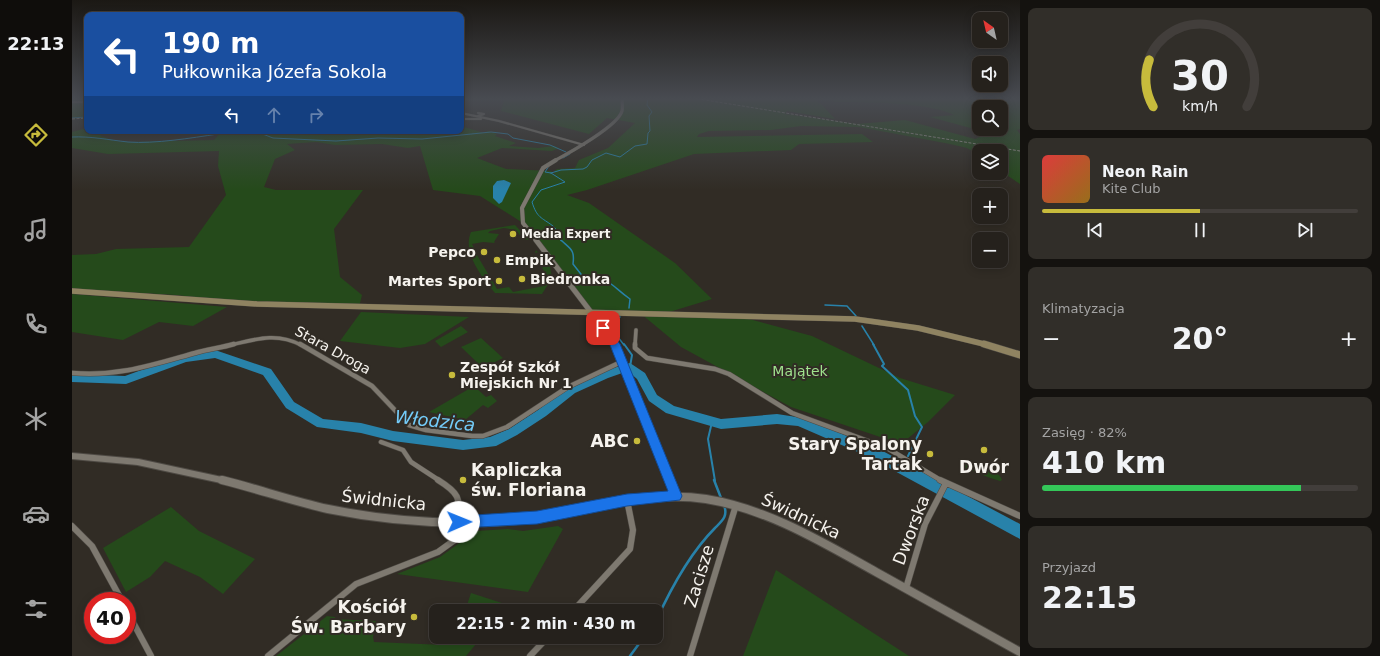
<!DOCTYPE html>
<html lang="pl">
<head>
<meta charset="utf-8">
<style>
  body { margin:0; font-family:"DejaVu Sans",sans-serif; background:#312e29; color:#f1f3f6; height:100vh; display:flex; flex-direction:column; font-size:15px; white-space:nowrap }
  * { box-sizing:border-box; margin:0 }
  p { font-size:13px; color:#a3a3a3 }
  .icon { flex:none; width:22px; height:22px; fill:none; stroke:currentColor; stroke-width:2; stroke-linecap:round; stroke-linejoin:round }
  .map { position:relative; flex:1; overflow:hidden }
  .side { display:flex; flex-direction:column; gap:8px; padding:8px; background:#14120f; width:360px }
  .side>* { flex:none }
  .top-card { position:absolute; left:12px; top:12px; width:380px; height:122px; border-radius:8px; box-shadow:0 2px 10px #0003,0 0 0 1px #423e3b; background:#1a4fa0; color:#fff; overflow:hidden }
  .needle { width:26px; rotate:326deg }
  .buttons { position:absolute; left:900px; top:12px; display:grid; gap:8px }
  .buttons a { display:grid; place-items:center; width:36px; height:36px; border-radius:8px; background:#25211c; box-shadow:0 2px 10px #0003,0 0 0 1px #423e3b; font-size:20px }
  .speed { position:absolute; left:12px; top:592px; display:flex; gap:8px; font-size:20px; font-weight:700; text-align:center }
  .speed>* { display:grid; place-content:center; width:52px; height:52px; border-radius:50%; background:#25211c; box-shadow:0 2px 10px #0003,0 0 0 1px #423e3b; line-height:1 }
  .speed .limit { border:6px solid #d22; background:#fff; color:#111 }
  .pin { position:absolute; display:grid; place-items:center; width:34px; height:34px; color:#fff; margin:-17px; border-radius:8px; box-shadow:0 2px 6px #0006 }
  .me { position:absolute; width:44px; margin:-22px; rotate:89deg; stroke-linejoin:round; filter:drop-shadow(0 0 3px #0008) }
  .turn { display:flex; align-items:center; gap:14px; height:84px; padding:0 12px; font-size:18px }
  .turn .icon { width:52px; height:52px; stroke-width:2.5 }
  .turn b { display:block; font-size:28px; line-height:34px }
  .lanes { display:flex; align-items:center; height:38px; padding:0 12px; background:#0003; justify-content:center; gap:20px; direction:ltr }
  .lanes .off { opacity:.35 }
  .big { font-size:30px; font-weight:700; line-height:1.1 }
  .side .tile { flex:1; display:flex; flex-direction:column; justify-content:center; gap:6px; min-width:0; padding:0 14px; border-radius:8px; background:#312e29 }
  .side .dial { align-items:center; gap:0 }
  .dial svg { height:104px; overflow:visible; fill:none; stroke:#423e3b; stroke-width:7; stroke-linecap:round; text-anchor:middle }
  .dial text { fill:#f1f3f6; stroke:none }
  .song { display:flex; align-items:center; gap:12px }
  .cover { width:48px; height:48px; border-radius:6px; background:linear-gradient(135deg,hsl(0 70% 55%),hsl(40 70% 35%)) }
  .played { height:4px; border-radius:2px; background:linear-gradient(90deg,#c7bb3c 50%,#423e3b 50%) }
  .keys { display:flex; justify-content:space-around; direction:ltr }
  .heat { display:flex; justify-content:space-between; align-items:center; font-size:22px; direction:ltr }
  .charge { height:6px; border-radius:3px; background:linear-gradient(90deg,#34c759 82%,#423e3b 0) }
  .trip { position:absolute; left:357px; top:604px; width:234px; height:40px; border-radius:8px; background:#25211c; box-shadow:0 2px 10px #0003,0 0 0 1px #423e3b; font-weight:700; line-height:40px; text-align:center }
  main { display:flex; flex:1; min-height:0 }
  .tab-bar { display:flex; flex-direction:column; width:72px; justify-content:space-around; align-items:center; background:#0f0d0b; color:#a3a3a3 }
  .tab-bar .icon { width:28px; height:28px }
  .tab-bar .selected { color:#c7bb3c }
  .tab-bar b { font-size:18px; color:#f1f3f6 }
  .map>svg:first-child { display:block }
  .green { fill:#254a1b; fill-rule:evenodd }
  .water { fill:#2882aa }
  .lines { fill:none; stroke-linecap:round; stroke-linejoin:round }
  .stream-far3 { stroke:#2882aa; stroke-width:1 }
  .stream-far2 { stroke:#2882aa; stroke-width:1.5 }
  .stream-far1 { stroke:#2882aa; stroke-width:2 }
  .stream { stroke:#2882aa; stroke-width:2.5 }
  .river { fill:#2882aa; fill-rule:evenodd }
  .minor-far3-casing { stroke:#4e4a44; stroke-width:2.5 }
  .minor-far2-casing { stroke:#4e4a44; stroke-width:4.5 }
  .minor-far1-casing { stroke:#4e4a44; stroke-width:5.5 }
  .minor-casing { stroke:#4e4a44; stroke-width:7 }
  .tertiary-far4-casing { stroke:#4e4a44; stroke-width:3.5 }
  .tertiary-far3-casing { stroke:#4e4a44; stroke-width:4.5 }
  .tertiary-far2-casing { stroke:#4e4a44; stroke-width:6 }
  .tertiary-far1-casing { stroke:#4e4a44; stroke-width:8 }
  .tertiary-casing { stroke:#4e4a44; stroke-width:10 }
  .secondary-far1-casing { stroke:#4e4a44; stroke-width:6 }
  .secondary-casing { stroke:#4e4a44; stroke-width:8 }
  .minor-far3 { stroke:#7e7970; stroke-width:2 }
  .minor-far2 { stroke:#7e7970; stroke-width:3.5 }
  .minor-far1 { stroke:#7e7970; stroke-width:4.5 }
  .minor { stroke:#7e7970; stroke-width:6 }
  .tertiary-far4 { stroke:#7e7970; stroke-width:3 }
  .tertiary-far3 { stroke:#7e7970; stroke-width:4 }
  .tertiary-far2 { stroke:#7e7970; stroke-width:5 }
  .tertiary-far1 { stroke:#7e7970; stroke-width:6 }
  .tertiary { stroke:#7e7970; stroke-width:8 }
  .secondary-far1 { stroke:#8f8361; stroke-width:5.5 }
  .secondary { stroke:#8f8361; stroke-width:7 }
  .rail { stroke:#9a9690; stroke-width:1; stroke-dasharray:3 1.5; stroke-linecap:butt }
  .route { fill:#1a73e8; stroke:#114b97 }
  .poi-dot { fill:#c7bb3c; stroke:#312c25; stroke-width:1.5 }
  .labels { text-anchor:middle; stroke-width:4; stroke-linejoin:round; paint-order:stroke }
  .far-poi-label { font-size:12px; font-weight:bold; fill:#f6f3ee; stroke:#312c25; text-anchor:start }
  .poi-label { font-size:14px; font-weight:bold; fill:#f6f3ee; stroke:#312c25; text-anchor:start }
  .street-label { font-size:14px; fill:#f6f3ee; stroke:#312c25 }
  .park-label { font-size:14px; fill:#9fe28d; stroke:#312c25 }
  .near-poi-label { font-size:17px; font-weight:bold; fill:#f6f3ee; stroke:#312c25; text-anchor:end }
  .near-street-label { font-size:17px; fill:#f6f3ee; stroke:#312c25 }
  .near-water-label { font-size:18px; font-style:italic; fill:#74ccf9; stroke:#312c25 }
</style>
</head>
<body>
<main>
<nav class="tab-bar">
<b>22:13</b>
<svg class="icon selected" aria-label="directions" viewBox="0 0 24 24"><path d="M12 3l9 9-9 9-9-9zM9 14v-3h6M13 9l2 2-2 2"/></svg>
<svg class="icon" aria-label="music" viewBox="0 0 24 24"><path d="M9 18V5l10-2v13"/><circle cx="6" cy="18" r="3"/><circle cx="16" cy="16" r="3"/></svg>
<svg class="icon" aria-label="phone" viewBox="0 0 24 24"><path d="M5 4h4l2 5-3 2q2 4 5 5l2-3 5 2v4C11 20 4 13 5 4z"/></svg>
<svg class="icon" aria-label="climate" viewBox="0 0 24 24"><path d="M12 3v18M4 7l16 10M4 17L20 7"/></svg>
<svg class="icon" aria-label="car" viewBox="0 0 24 24"><path d="M5 17H2v-5l4-1 3-4h7l3 4 3 1v5h-3M9 17h6M6 11h13"/><circle cx="7" cy="17" r="2"/><circle cx="17" cy="17" r="2"/></svg>
<svg class="icon" aria-label="filters" viewBox="0 0 24 24"><path d="M4 7h16M4 17h16"/><circle cx="9" cy="7" r="2"/><circle cx="15" cy="17" r="2"/></svg>
</nav>
<div class="map">
<svg width="948" height="656" viewBox="0 0 948 656">
  <rect width="100%" height="100%" fill="#312c25"/>
  <path class="green" d="M0 98H15V117L0 119Z
    M433 98H742L752 107 763 119 715 111 713 114 785 124 833 120 903 139 917 133 858 117 882 115C857 102 792 102 762 102L758 98H948V129L945 130 948 134V184L929 171V151H907V155L895 148 878 144 787 127 729 126 699 130 637 131 627 134 625 137 790 134 801 142 727 144 719 150 622 154 515 190 495 195 517 203 603 263 640 299 594 313 662 315 740 336 828 378 883 395 856 422 829 444 719 407 609 347 568 313 519 312 451 223 408 196 361 190 348 146 336 148 310 144 263 145 244 142 215 144 223 150 203 159 192 187 204 190H291L262 229 268 277 290 295 287 307 185 304 104 295 0 289V255L24 254 44 249 117 247 154 195 146 166 147 151 36 154 0 148V132L15 128V131H31L28 133 29 136 43 141 57 142 142 140 150 131H309L314 133 333 131H389V126L412 133 416 131 425 134 423 136 444 143 437 146 466 148 482 146 487 148 480 151 430 148 405 158 434 169 479 171 483 175 482 171 485 169 503 168 507 160 536 148 563 123 535 118 517 134 429 111ZM907 107H929V129H907Z
    M443 225 457 240 451 239 444 230 432 228 418 231 416 233 427 234 422 242 423 243 411 242 400 244 403 250H402L425 289 437 287 441 292 472 286 478 279 470 268 475 264 466 252 463 253 464 250 478 267 480 278 470 294 423 293C410 277 390 253 399 232Z
    M0 294 155 307 121 326 87 322 51 340 0 332Z
    M289 312 397 317 353 344 328 348 268 341Z
    M389 326 396 332 369 347 363 341Z
    M409 338 431 358 411 368 389 347Z
    M402 386 414 397 419 395 425 401 416 408 411 405 393 420 357 412Z
    M890 462C901 462 926 468 930 480L928 481C914 477 901 471 888 465Z
    M99 507 127 531 183 559 151 594 128 577 93 561 78 577 54 592 31 548Z
    M486 526 491 529 456 592 325 574 368 557 404 531 436 529 451 531Z
    M704 570 837 656H671Z
    M399 593 430 603 425 611H393Z
    M255 616 263 617V619L304 621 301 637 302 642 373 645 377 643 379 637H410L394 656H204Z"/>
  <path class="water" d="M432 180 439 183 430 202 427 204 421 198V186L425 181Z"/>
  <g class="lines">
    <path class="stream-far3" d="M0 118 15 117
      M147 134 188 133 201 138 264 141 306 138 350 139 419 132 436 134 441 138 478 145 494 152
      M0 137C19 136 37 140 56 142 83 144 119 138 146 134
      M491 158 498 154
      M477 166 473 172 479 173
      M479 173 493 182 469 190 460 202C465 218 469 217 481 226 485 229 487 237 489 241
      M479 173 489 170 511 169 515 167 520 160 534 153 548 157 563 146 575 144 576 133 578 131 577 116 580 112 575 105 576 98"/>
    <path class="stream-far2" d="M489 240C498 249 503 249 501 264L512 278C539 277 538 285 558 299L557 308
      M753 305 775 306 784 316
      M548 317 543 321 542 332 552 345
      M790 326 802 345"/>
    <path class="stream-far1" d="M552 344 560 355 558 367
      M801 344 812 364 810 366 836 390 843 416 850 427 836 456
      M640 422 636 439 643 481
      M822 463 825 458"/>
    <path class="stream" d="M642 480 649 498
      M584 621C599 588 617 554 643 528 651 520 656 516 652 505
      M558 656 572 637"/>
    <path class="river" d="M143 350 199 369 222 402 251 419 289 423 321 431 391 440 418 437 437 429 466 410 495 387 528 372 558 363 573 373 585 395 602 406 649 419 705 414 731 418 805 448 948 524V539L795 456 726 426 705 424 649 429 594 413 577 401 565 379 556 371 536 378 503 393 474 416 445 435 424 446 391 450 321 441 289 433 245 427 214 408 191 375 143 358 114 362 54 384 0 382V374L53 376 108 356Z"/>
    <defs>
      <path id="minor-far3" d="M0 102H15
        M389 113 427 121 512 145
        M406 113 412 114 406 116
        M389 119H409"/>
      <path id="minor-far2" d="M159 345C184 339 205 332 229 345
        M563 345 564 330"/>
      <path id="minor-far1" d="M228 344 300 386 337 425 354 430 400 436H411L435 427 496 387 549 362
        M563 344V348L575 358 643 369 657 374 720 413 815 448 870 481
        M0 373C46 377 80 365 123 353 136 349 149 348 162 344
        M309 442 331 450 339 462 368 481"/>
      <path id="minor" d="M366 480C387 493 388 497 387 522
        M868 480 948 516
        M0 526 20 546 50 601
        M834 588 853 524 874 483
        M55 611 79 656
        M501 611 558 549 561 530 555 500
        M196 656 284 584 366 552 391 534 395 523
        M458 656 476 637
        M618 656 664 505"/>
      <path id="tertiary-far4" d="M482 161C497 153 546 126 550 111 551 107 550 102 550 98"/>
      <path id="tertiary-far3" d="M465 241 451 223 450 208 471 168 484 160"/>
      <path id="tertiary-far2" d="M464 240 544 345"/>
      <path id="tertiary-far1" d="M543 344 598 481
        M0 456 66 462 154 481"/>
      <path id="tertiary" d="M150 480C186 489 220 501 256 509 315 521 377 525 437 521 504 516 566 489 634 499 696 509 750 542 804 572 852 599 900 625 948 652
        M597 480 604 496"/>
      <path id="secondary-far1" d="M0 291 185 304 783 319 846 328 916 345"/>
      <path id="secondary" d="M912 344 948 355"/>
    </defs>
    <use href="#minor-far3" class="minor-far3-casing"/>
    <use href="#minor-far2" class="minor-far2-casing"/>
    <use href="#minor-far1" class="minor-far1-casing"/>
    <use href="#minor" class="minor-casing"/>
    <use href="#tertiary-far4" class="tertiary-far4-casing"/>
    <use href="#tertiary-far3" class="tertiary-far3-casing"/>
    <use href="#tertiary-far2" class="tertiary-far2-casing"/>
    <use href="#tertiary-far1" class="tertiary-far1-casing"/>
    <use href="#tertiary" class="tertiary-casing"/>
    <use href="#secondary-far1" class="secondary-far1-casing"/>
    <use href="#secondary" class="secondary-casing"/>
    <use href="#minor-far3" class="minor-far3"/>
    <use href="#minor-far2" class="minor-far2"/>
    <use href="#minor-far1" class="minor-far1"/>
    <use href="#minor" class="minor"/>
    <use href="#tertiary-far4" class="tertiary-far4"/>
    <use href="#tertiary-far3" class="tertiary-far3"/>
    <use href="#tertiary-far2" class="tertiary-far2"/>
    <use href="#tertiary-far1" class="tertiary-far1"/>
    <use href="#tertiary" class="tertiary"/>
    <use href="#secondary-far1" class="secondary-far1"/>
    <use href="#secondary" class="secondary"/>
    <path class="rail" d="M621 98 948 151
      M0 119 15 118"/>
  </g>
  <linearGradient id="sky" x2="0" y2="1"><stop stop-color="#1b1814"/><stop offset="0.52" stop-color="#484b51"/><stop offset="1" stop-color="#484b51" stop-opacity="0"/></linearGradient>
  <rect width="948" height="190" fill="url(#sky)"/>
  <path class="route" d="M531 325 535 326 548 344 610 496 608 500 555 506 465 524 387 528 382 526 380 522 382 518 387 516 465 511 555 494 596 491 538 345 527 328Z"/>
  <g class="poi-dot">
    <circle cx="441" cy="234" r="4"/>
    <circle cx="412" cy="252" r="4"/>
    <circle cx="425" cy="260" r="4"/>
    <circle cx="450" cy="279" r="4"/>
    <circle cx="427" cy="281" r="4"/>
    <circle cx="380" cy="375" r="4"/>
    <circle cx="565" cy="441" r="4"/>
    <circle cx="912" cy="450" r="4"/>
    <circle cx="858" cy="454" r="4"/>
    <circle cx="391" cy="480" r="4"/>
    <circle cx="342" cy="617" r="4"/>
  </g>
  <g class="labels">
    <g class="far-poi-label">
      <text x="449" y="238">Media Expert</text>
    </g>
    <g class="poi-label">
      <text x="404" y="257" text-anchor="end">Pepco</text>
      <text x="433" y="265">Empik</text>
      <text x="458" y="284">Biedronka</text>
      <text x="419" y="286" text-anchor="end">Martes Sport</text>
      <text x="388" y="372">Zespół Szkół<tspan x="388" dy="16">Miejskich Nr 1</tspan></text>
    </g>
    <g class="street-label">
      <text transform="translate(261 350) rotate(29)" y="5">Stara Droga</text>
    </g>
    <g class="park-label">
      <text x="728" y="376">Majątek</text>
    </g>
    <g class="near-poi-label">
      <text x="557" y="447">ABC</text>
      <text x="850" y="450">Stary Spalony<tspan x="850" dy="20">Tartak</tspan></text>
      <text x="912" y="473" text-anchor="middle">Dwór</text>
      <text x="399" y="476" text-anchor="start">Kapliczka<tspan x="399" dy="20">św. Floriana</tspan></text>
      <text x="334" y="613">Kościół<tspan x="334" dy="20">Św. Barbary</tspan></text>
    </g>
    <g class="near-street-label">
      <text transform="translate(312 500) rotate(6)" y="6">Świdnicka</text>
      <text transform="translate(729 516) rotate(25)" y="6">Świdnicka</text>
      <text transform="translate(839 530) rotate(-69)" y="6">Dworska</text>
      <text transform="translate(627 576) rotate(-73)" y="6">Zacisze</text>
    </g>
    <g class="near-water-label">
      <text transform="translate(363 421) rotate(6)" y="6">Włodzica</text>
    </g>
  </g>
</svg>
<div class="buttons">
<a><svg class="needle" viewBox="-14 -14 28 28"><path d="M0-13l5 13h-10z" fill="#e53935"/><path d="M0 13l5-13h-10z" fill="#a3a3a3"/></svg></a>
<a><svg class="icon" aria-label="sound" viewBox="0 0 24 24"><path d="M4 9h4l5-4v14l-5-4H4zM17 9q2 3 0 6"/></svg></a>
<a><svg class="icon" aria-label="search" viewBox="0 0 24 24"><circle cx="10" cy="10" r="6"/><path d="M15 15l6 6"/></svg></a>
<a><svg class="icon" aria-label="layers" viewBox="0 0 24 24"><path d="M12 4l9 5-9 5-9-5zM3 14l9 5 9-5"/></svg></a>
<a>+</a>
<a>−</a>
</div>
<div class="speed"><div class="limit">40</div></div>
<div class="pin" style="left:531px;top:328px;background:#d93025"><svg class="icon" aria-label="arrive" viewBox="0 0 24 24"><path d="M6 21V4h12l-3 4 3 4H6"/></svg></div>
<svg class="me" style="left:387px;top:522px" viewBox="-20 -20 40 40"><circle r="19" fill="#fff"/><path d="M0-13L10 11 0 6-10 11z" fill="#1a73e8"/></svg>
<div class="trip">22:15 · 2 min · 430 m</div>
<div class="top-card">
<div class="turn"><svg class="icon" aria-label="left" viewBox="0 0 24 24"><path d="M17 20v-9H6M10 6l-5 5 5 5"/></svg><div><b>190 m</b>Pułkownika Józefa Sokola</div></div>
<div class="lanes"><svg class="icon" aria-label="left" viewBox="0 0 24 24"><path d="M17 20v-9H6M10 6l-5 5 5 5"/></svg><svg class="icon off" aria-label="ahead" viewBox="0 0 24 24"><path d="M12 20V5M6 11l6-6 6 6"/></svg><svg class="icon off" aria-label="right" viewBox="0 0 24 24"><path d="M7 20v-9h11M14 6l5 5-5 5"/></svg></div>
</div>
</div>
<section class="side">
<div class="tile dial"><svg viewBox="0 0 100 80">
<path d="M14 69A42 42 0 1 1 86 69"/>
<path d="M14 69A42 42 0 0 1 11 33" stroke="#c7bb3c"/>
<text x="50" y="56" font-size="32" font-weight="700">30</text>
<text x="50" y="72" font-size="11">km/h</text>
</svg></div>
<div class="tile">
<div class="song"><i class="cover"></i><div><b>Neon Rain</b><p>Kite Club</p></div></div>
<div class="played"></div>
<div class="keys"><svg class="icon" aria-label="previous" viewBox="0 0 24 24"><path d="M18 5L8 12l10 7zM5 5v14"/></svg><svg class="icon" aria-label="pause" viewBox="0 0 24 24"><path d="M8 5v14M16 5v14"/></svg><svg class="icon" aria-label="next" viewBox="0 0 24 24"><path d="M6 5l10 7-10 7zM19 5v14"/></svg></div>
</div>
<div class="tile"><p>Klimatyzacja</p>
<div class="heat"><a>−</a><b class="big">20°</b><a>+</a></div>
</div>
<div class="tile"><p>Zasięg · 82%</p><b class="big">410 km</b><div class="charge"></div></div>
<div class="tile"><p>Przyjazd</p><b class="big">22:15</b></div>
</section>
</main>
</body>
</html>
